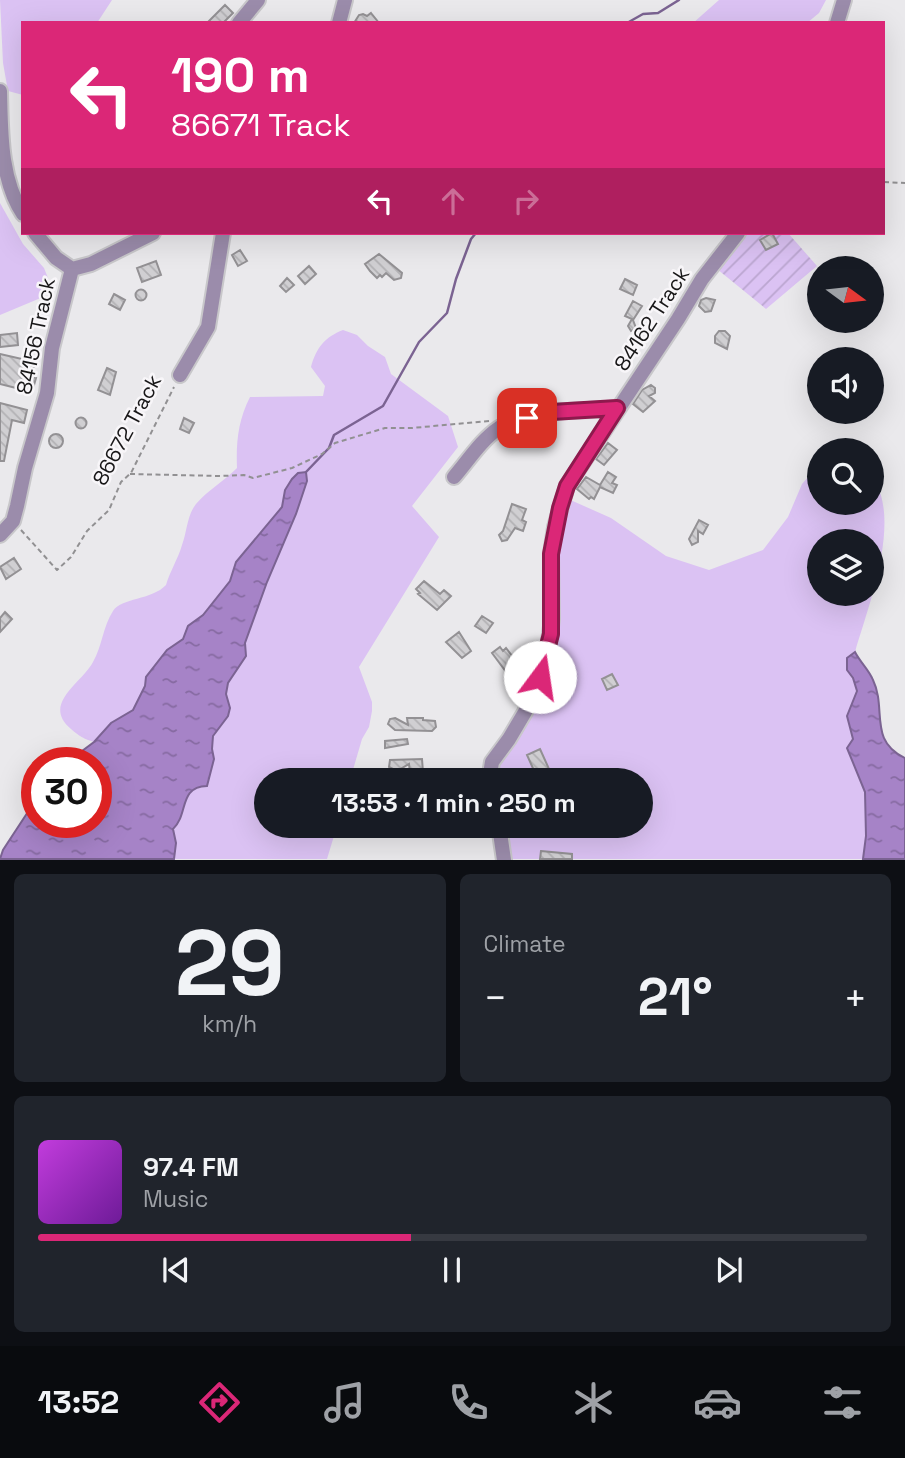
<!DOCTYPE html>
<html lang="en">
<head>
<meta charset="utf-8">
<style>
  body { margin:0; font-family:"Space Grotesk",sans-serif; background:#20242c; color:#f1f3f6; height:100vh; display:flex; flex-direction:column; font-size:26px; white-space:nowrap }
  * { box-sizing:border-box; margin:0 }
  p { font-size:23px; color:#9ea1a6 }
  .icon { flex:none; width:38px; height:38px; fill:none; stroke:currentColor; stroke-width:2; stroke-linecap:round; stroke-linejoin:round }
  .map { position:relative; height:860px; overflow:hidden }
  .sheet { display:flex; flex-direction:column; gap:14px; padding:14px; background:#0d0f14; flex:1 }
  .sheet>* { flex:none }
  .hud { position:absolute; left:21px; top:21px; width:864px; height:214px; border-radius:0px; box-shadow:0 7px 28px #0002; background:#db2777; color:#fff; overflow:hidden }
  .needle { width:46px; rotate:105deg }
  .tools { position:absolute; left:807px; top:256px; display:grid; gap:14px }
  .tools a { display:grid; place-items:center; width:77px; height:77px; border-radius:50%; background:#171b24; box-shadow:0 7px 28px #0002; font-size:35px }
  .speed { position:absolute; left:21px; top:747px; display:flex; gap:14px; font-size:35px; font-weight:700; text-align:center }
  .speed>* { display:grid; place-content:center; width:91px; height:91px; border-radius:50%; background:#171b24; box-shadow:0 7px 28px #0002; line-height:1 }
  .speed .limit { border:10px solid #d22; background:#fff; color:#111 }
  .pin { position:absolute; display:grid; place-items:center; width:60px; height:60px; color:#fff; margin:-30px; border-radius:14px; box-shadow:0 4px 10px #0006 }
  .me { position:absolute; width:77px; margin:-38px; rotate:14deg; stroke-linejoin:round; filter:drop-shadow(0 0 5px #0008) }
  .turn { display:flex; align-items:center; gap:24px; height:147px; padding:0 35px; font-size:32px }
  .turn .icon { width:91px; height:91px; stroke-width:2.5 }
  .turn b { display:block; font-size:49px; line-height:60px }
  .lanes { display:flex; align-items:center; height:66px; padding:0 35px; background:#0003; justify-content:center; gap:35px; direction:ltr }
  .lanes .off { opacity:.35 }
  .big { font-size:52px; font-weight:600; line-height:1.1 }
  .sheet .tile { flex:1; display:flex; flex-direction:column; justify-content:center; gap:10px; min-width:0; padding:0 24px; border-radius:10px; background:#20242c }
  .sheet .dial { align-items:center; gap:0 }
  .dial b { font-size:91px; line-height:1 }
  .song { display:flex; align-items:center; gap:21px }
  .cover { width:84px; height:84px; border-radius:10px; background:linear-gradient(135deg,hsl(290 70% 55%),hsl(280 70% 35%)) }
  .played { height:7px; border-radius:4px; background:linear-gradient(90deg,#db2777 45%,#363941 45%) }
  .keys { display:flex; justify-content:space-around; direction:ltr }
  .heat { display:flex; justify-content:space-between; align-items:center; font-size:38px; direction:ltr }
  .sheet .tiles { flex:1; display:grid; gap:14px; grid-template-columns:1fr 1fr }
  .tile:last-child { grid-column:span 2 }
  .trip { position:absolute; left:254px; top:768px; width:399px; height:70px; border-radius:35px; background:#171b24; box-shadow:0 7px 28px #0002; font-weight:600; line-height:70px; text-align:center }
  .tabs { display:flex; height:112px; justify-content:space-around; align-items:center; background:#090b0e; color:#9ea1a6 }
  .tabs .icon { width:49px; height:49px }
  .tabs .on { color:#db2777 }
  .tabs b { font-size:32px; color:#f1f3f6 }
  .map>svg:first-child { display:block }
  .grass { fill:#dbc2f3; fill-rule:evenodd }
  .garden { fill:url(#garden-furrows) }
  .water { fill:url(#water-ripples); stroke:#7b6392; stroke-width:2 }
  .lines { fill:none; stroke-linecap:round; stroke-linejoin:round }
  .stream { stroke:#7b6392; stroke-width:2.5 }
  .building { fill:url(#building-back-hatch); stroke:#939194; stroke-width:2 }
  .minor-casing { stroke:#c8c7ca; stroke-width:18 }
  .path { stroke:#919092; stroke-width:2; stroke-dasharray:5 3.5; stroke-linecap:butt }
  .minor { stroke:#9b8cab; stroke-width:14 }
  .route-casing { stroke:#8e194d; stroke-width:18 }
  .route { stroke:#db2777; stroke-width:12 }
  .labels { text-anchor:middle; stroke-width:5; stroke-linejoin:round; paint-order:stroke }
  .street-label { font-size:21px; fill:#181718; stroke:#f8f6f9 }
</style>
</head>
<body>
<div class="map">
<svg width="905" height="860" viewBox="0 0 905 860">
  <defs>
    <pattern id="garden-furrows" width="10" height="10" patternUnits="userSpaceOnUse" patternTransform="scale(1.75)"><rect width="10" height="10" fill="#dbc2f3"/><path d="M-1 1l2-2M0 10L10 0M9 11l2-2" fill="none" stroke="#bba6d0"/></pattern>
    <pattern id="water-ripples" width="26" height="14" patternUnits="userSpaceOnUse" patternTransform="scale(1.75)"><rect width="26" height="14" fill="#a683c7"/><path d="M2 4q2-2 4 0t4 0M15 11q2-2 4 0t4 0" fill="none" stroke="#866aa1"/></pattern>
    <pattern id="building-back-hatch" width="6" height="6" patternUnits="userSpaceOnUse" patternTransform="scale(1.75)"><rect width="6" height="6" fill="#d0cfd2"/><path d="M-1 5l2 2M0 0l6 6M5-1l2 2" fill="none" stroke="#b2b1b4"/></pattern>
  </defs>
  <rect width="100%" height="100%" fill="#eae9ec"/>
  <path class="grass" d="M0 0H112L97 23H23V95L8 91 3 63Z
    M719 0H826L819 13 807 23H693Z
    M0 203 23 244 44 268 50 283 43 297 0 315Z
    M343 330 357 335 368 346 385 357 391 374 448 416 458 447 412 506 439 537 359 667 372 702V711L369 727 362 739 350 780H266V826H337L327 859H174L176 843 173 829 189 792 198 787 207 786 214 759 212 749 213 736 228 716 230 708 226 694 228 683 246 657 245 643 267 582 296 514 307 481 285 490 282 507 236 562 230 581 203 615 188 626 183 639 167 650 146 677 145 686 133 710 111 723 94 742C84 739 79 736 71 729 41 704 82 683 93 662 102 647 103 626 113 611 121 598 152 600 166 585 170 571 178 559 182 545 187 532 187 515 196 504 208 490 224 481 237 468 236 442 238 421 250 397L323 396 325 386 311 367C316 348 325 337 343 330Z
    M819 471V502H872V477C903 518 868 607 855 652L847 658V670L853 678 857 691 847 716 853 739 848 748 865 792 866 836 863 859H508L504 826H640V780H494L497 763 549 669 555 572 566 498 611 518 666 556 709 570 763 550 788 517 802 484 809 476ZM819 541H872V593H819Z"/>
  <path class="garden" d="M743 233H788L817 266 766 309 717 269Z"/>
  <path class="water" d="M306 472 307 481 296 514 267 582 245 643 246 656 228 683 226 694 230 708 228 716 213 736 212 749 214 759 207 786C178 787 189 814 173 829L176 843 174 859H0L3 850 37 798V822H96V763H66L94 742 111 723 133 710 145 686 146 677 167 650 183 639 188 626 203 615 230 581 236 562 282 507 285 490 292 479 298 473Z
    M855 652C860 662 869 670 873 680 887 709 868 741 905 758V859H863L866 836 865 792 847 748 853 739 847 716 857 691 853 678 847 670V658Z"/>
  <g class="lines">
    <path class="stream" d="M627 23 643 14 658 13 679 0
      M306 472 329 448 334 435 383 406 419 342 447 313 456 279 471 239 476 233"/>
  </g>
  <path class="building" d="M225 5 233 13 223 23H207Z
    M371 13 379 23H354L359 15 363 14 367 16Z
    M772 233 778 244 766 250 760 240Z
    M240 250 247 261 238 266 232 255Z
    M379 254 402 273 401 278 394 280 386 273 382 277 380 275 377 278 370 271 365 264Z
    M156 261 161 275 142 282 137 268Z
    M309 266 316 274 305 284 298 276Z
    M287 278 294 285 286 292 280 286Z
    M625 279 637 285 633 295 620 289Z
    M135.5 295a5.5 5.5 0 1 1 11 0a5.5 5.5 0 1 1-11 0Z
    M114 294 125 300 120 310 109 304Z
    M706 298 715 300 711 311 705 312 699 306 701 300Z
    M633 301 642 306 633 320 636 328 631 331 628 326 632 319 625 316Z
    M719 331H725L730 336 727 349 715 343V336Z
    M17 333 18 345 0 347V335Z
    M0 354 35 362 31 377 36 378 32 392 0 384Z
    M107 368 116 372 110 395 98 390Z
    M651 385 655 388V393L649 396 655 401 643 412 633 404 642 390Z
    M0 403 27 410 24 423 12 420 4 461H0Z
    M75.5 423a5.5 5.5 0 1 1 11 0a5.5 5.5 0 1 1-11 0Z
    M184 418 194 423 189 433 180 429Z
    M49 441a7 7 0 1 1 14 0a7 7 0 1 1-14 0Z
    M608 443 617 450 604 465 596 459Z
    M608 472 616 477 612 483 617 485 613 493 600 487 594 499 591 497 589 499 577 489 586 477 600 485Z
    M512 504 526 509 522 520 526 522 523 531 515 528 507 540 502 541 499 535 503 531Z
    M699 520 708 525 703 534 698 531V542L692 545 689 539Z
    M14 558 21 569 6 579 0 567Z
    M424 581 440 594 444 590 451 596 437 610 418 594 420 593 416 589Z
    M5 612 12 619 0 632V618Z
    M482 616 493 623 486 633 475 626Z
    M459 632 471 651 462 658 446 642Z
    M500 647 503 651 506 648 520 666 511 674 507 673 492 653Z
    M612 674 618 685 607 690 602 679Z
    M395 718 408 725 407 718H423V720L435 721 436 727 432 731 395 730 388 724 390 719Z
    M407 739 408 744 385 748V741Z
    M540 749 549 769 536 775 527 755Z
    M422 759 423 772 410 773 409 764 397 771 389 767 390 760Z
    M541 851 572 854V859H540Z"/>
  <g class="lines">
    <defs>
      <path id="minor" d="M239 23 258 0
        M339 23 345 0
        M837 23 844 0
        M0 91C1 131 0 179 23 214
        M35 233 56 258 72 269
        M72 269 91 264 153 233
        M180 375 208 327 223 233
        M454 477C468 461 481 440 499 428 530 406 581 413 617 408
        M0 535 13 521 17 506 25 468 47 393 52 348 72 269
        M489 780 492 762 509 739 525 712 547 656 552 619 551 554 555 527 567 486 678 319 702 279 738 233
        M499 826 504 860"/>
    </defs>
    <use href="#minor" class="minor-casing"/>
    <path class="path" d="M884 182 905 183
      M130 474 220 476 244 475 253 478 292 468 322 454 335 443 385 428H412L489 421
      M21 530 57 570 71 557 87 531 109 510 121 482 131 473 174 387"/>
    <use href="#minor" class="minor"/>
  </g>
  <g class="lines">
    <defs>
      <path id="route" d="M527 418 552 412 617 408 567 486 560 508 551 554V634L540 677"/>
    </defs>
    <use href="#route" class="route-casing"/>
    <use href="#route" class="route"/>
  </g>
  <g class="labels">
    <g class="street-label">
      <text transform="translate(652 319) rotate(-57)" y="7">84162 Track</text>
      <text transform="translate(36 336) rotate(-78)" y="7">84156 Track</text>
      <text transform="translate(127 430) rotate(-62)" y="7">86672 Track</text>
    </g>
  </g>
</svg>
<div class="tools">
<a><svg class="needle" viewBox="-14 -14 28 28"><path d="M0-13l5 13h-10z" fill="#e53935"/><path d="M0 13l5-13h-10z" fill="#9ea1a6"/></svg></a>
<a><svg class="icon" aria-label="sound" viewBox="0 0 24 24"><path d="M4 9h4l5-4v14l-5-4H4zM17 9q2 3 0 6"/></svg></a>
<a><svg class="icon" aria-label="search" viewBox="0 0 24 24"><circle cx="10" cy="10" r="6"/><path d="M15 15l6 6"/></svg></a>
<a><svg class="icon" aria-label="layers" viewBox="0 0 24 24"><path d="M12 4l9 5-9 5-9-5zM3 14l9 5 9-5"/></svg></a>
</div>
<div class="speed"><div class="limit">30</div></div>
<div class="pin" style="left:527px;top:418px;background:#d93025"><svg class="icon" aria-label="arrive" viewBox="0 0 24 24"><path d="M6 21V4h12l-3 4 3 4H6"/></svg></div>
<svg class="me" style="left:540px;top:677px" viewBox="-20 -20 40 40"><circle r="19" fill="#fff"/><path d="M0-13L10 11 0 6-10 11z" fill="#db2777"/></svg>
<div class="trip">13:53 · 1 min · 250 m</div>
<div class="hud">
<div class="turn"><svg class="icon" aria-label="left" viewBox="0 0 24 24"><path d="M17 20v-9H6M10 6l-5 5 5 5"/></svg><div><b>190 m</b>86671 Track</div></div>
<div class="lanes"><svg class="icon" aria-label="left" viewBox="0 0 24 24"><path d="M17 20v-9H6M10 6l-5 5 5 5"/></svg><svg class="icon off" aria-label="ahead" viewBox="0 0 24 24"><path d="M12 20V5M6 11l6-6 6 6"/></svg><svg class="icon off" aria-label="right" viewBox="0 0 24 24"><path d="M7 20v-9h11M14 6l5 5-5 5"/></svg></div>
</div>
</div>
<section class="sheet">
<div class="tiles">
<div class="tile dial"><b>29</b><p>km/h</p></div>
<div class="tile"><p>Climate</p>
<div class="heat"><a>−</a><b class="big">21°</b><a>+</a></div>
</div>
<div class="tile">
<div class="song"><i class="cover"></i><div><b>97.4 FM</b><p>Music</p></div></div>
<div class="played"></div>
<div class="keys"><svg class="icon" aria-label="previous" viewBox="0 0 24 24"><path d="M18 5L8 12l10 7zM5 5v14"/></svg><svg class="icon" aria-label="pause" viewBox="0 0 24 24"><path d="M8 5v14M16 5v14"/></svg><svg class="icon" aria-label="next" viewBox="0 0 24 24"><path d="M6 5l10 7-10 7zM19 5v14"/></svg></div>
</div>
</div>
</section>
<nav class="tabs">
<b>13:52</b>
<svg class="icon on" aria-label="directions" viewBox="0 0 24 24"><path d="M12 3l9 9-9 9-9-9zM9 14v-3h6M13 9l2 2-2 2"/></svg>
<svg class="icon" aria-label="music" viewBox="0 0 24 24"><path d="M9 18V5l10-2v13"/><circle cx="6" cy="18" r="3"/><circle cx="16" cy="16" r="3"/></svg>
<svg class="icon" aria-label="phone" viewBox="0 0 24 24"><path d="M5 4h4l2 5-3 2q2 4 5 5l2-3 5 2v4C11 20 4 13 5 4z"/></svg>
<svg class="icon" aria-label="climate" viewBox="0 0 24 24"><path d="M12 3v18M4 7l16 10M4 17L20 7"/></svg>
<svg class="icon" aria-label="car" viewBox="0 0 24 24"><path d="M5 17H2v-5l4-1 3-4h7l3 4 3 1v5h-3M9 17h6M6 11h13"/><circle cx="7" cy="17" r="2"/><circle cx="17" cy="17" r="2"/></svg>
<svg class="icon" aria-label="filters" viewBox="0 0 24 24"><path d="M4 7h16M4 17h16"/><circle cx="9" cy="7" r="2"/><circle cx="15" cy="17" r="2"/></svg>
</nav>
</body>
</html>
